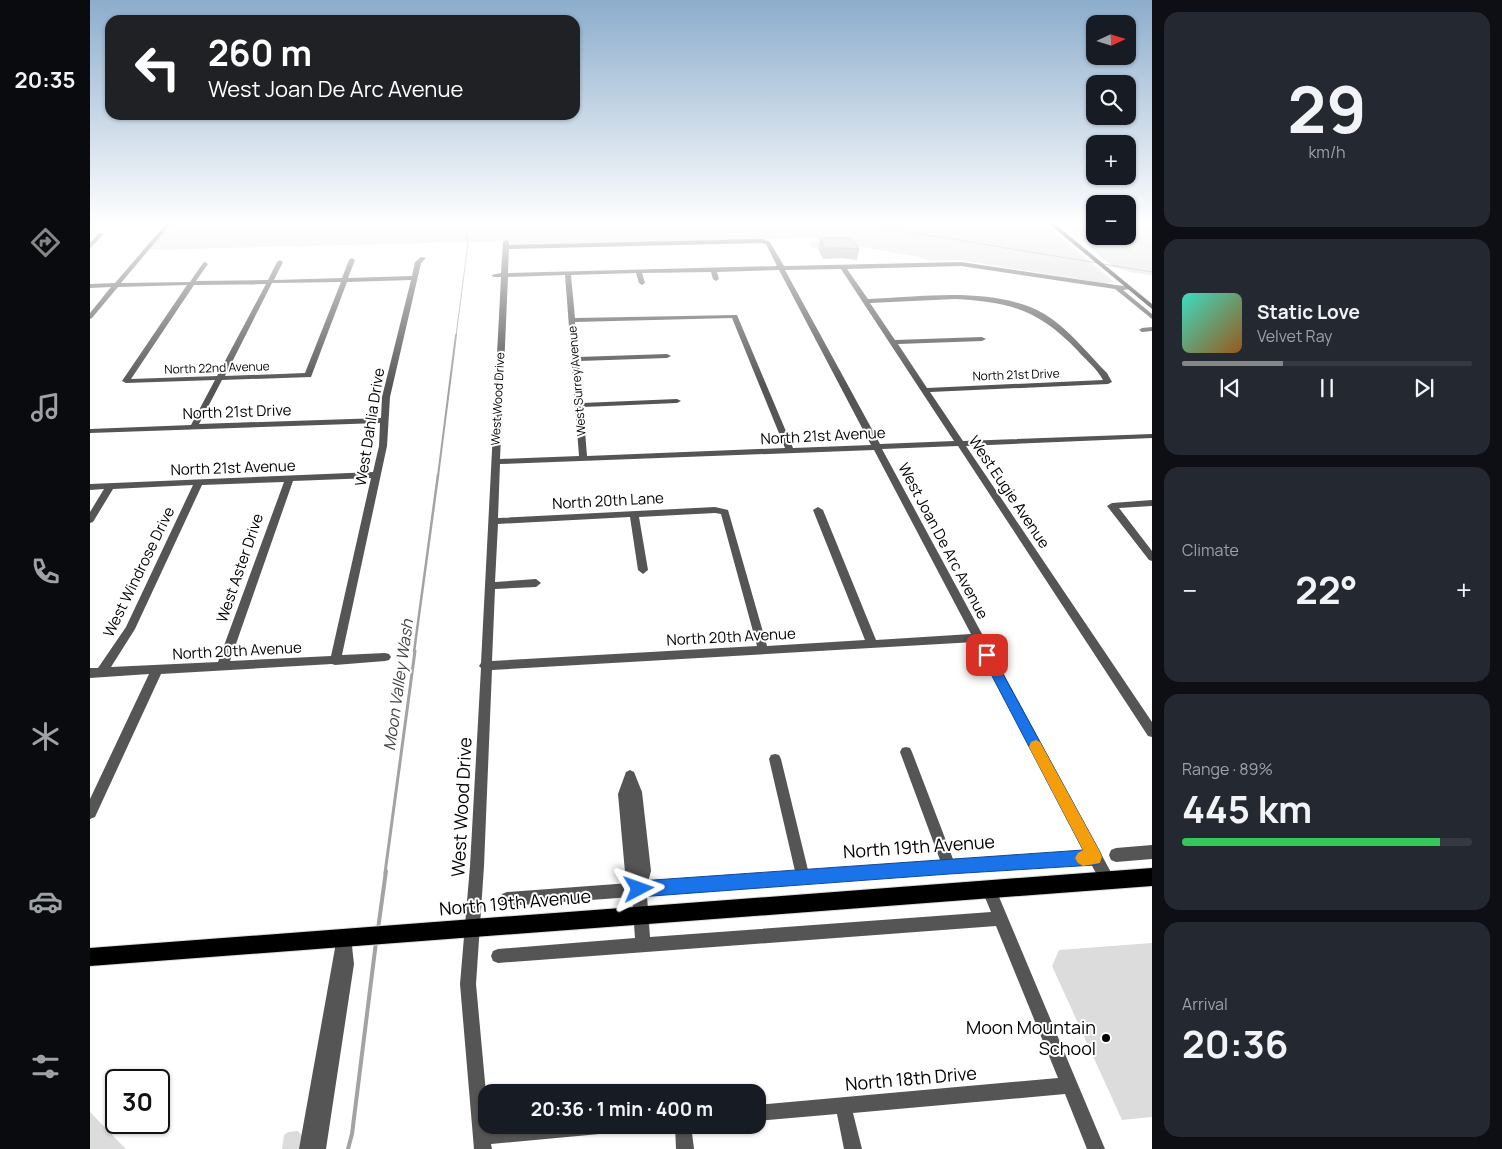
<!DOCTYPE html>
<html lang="en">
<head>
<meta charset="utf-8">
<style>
  body { margin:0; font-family:Manrope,sans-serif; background:#242831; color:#f1f3f6; height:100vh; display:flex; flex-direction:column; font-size:19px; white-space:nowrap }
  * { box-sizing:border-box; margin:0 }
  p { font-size:16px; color:#9ea1a6 }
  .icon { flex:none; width:28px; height:28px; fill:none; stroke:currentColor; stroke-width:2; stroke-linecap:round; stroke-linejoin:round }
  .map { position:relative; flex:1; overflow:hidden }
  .side { display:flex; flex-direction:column; gap:12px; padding:12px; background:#0d0f14; width:350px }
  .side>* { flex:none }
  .banner { position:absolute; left:15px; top:15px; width:475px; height:105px; border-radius:15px; box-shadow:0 1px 4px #0004; background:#202124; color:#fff; overflow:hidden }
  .needle { width:32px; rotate:86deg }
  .buttons { position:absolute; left:996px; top:15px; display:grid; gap:10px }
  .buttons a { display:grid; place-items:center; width:50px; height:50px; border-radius:10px; background:#171b24; box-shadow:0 1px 4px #0004; font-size:25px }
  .speed { position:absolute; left:15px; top:1069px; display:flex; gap:10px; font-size:25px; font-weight:700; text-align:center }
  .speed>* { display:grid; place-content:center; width:65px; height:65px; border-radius:50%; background:#171b24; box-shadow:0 1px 4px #0004; line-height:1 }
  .speed .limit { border:2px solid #111; border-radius:8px; background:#fff; color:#111 }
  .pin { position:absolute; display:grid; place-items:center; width:42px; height:42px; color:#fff; margin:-21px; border-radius:10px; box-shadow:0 2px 8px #0006 }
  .me { position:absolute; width:55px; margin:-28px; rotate:86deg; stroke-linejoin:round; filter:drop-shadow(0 0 4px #0008) }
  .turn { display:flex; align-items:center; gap:18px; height:105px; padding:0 20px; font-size:22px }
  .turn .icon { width:65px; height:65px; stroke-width:2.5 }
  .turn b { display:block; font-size:35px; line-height:42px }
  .big { font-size:38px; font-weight:700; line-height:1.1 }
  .side .tile { flex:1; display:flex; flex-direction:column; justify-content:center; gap:8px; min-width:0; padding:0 18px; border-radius:15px; background:#242831 }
  .side .dial { align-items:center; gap:0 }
  .dial b { font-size:65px; line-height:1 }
  .song { display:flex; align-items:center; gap:15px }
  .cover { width:60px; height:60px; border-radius:8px; background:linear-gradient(135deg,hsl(170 70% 55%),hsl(30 70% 35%)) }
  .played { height:5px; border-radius:2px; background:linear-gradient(90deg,#858687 35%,#363941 35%) }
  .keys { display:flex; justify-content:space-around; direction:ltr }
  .heat { display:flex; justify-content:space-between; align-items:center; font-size:28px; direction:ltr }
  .charge { height:8px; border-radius:4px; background:linear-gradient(90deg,#34c759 89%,#363941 0) }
  .trip { position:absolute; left:388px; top:1084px; width:288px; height:50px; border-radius:15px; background:#171b24; box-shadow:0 1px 4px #0004; font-weight:700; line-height:50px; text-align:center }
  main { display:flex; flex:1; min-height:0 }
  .tabs { display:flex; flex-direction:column; width:90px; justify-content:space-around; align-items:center; background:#090b0e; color:#9ea1a6 }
  .tabs .icon { width:35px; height:35px }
  .tabs .active { color:#858687 }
  .tabs b { font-size:22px; color:#f1f3f6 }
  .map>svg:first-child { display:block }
  .green { fill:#dcdcdc }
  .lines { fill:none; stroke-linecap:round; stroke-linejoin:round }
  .stream-far4 { stroke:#a3a3a3; stroke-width:1 }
  .stream-far3 { stroke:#a3a3a3; stroke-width:2 }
  .stream-far2 { stroke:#a3a3a3; stroke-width:2.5 }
  .stream-far1 { stroke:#a3a3a3; stroke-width:3 }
  .stream { stroke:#a3a3a3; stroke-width:4 }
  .primary-casing { stroke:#dbdbdb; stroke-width:2 }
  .street { fill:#555; fill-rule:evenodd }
  .secondary { fill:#222; fill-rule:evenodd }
  .primary { fill:#000; fill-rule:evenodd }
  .wall { fill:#a9a9a9 }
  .building { fill:#c4c4c4; stroke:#898989 }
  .route { fill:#1a73e8; stroke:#114b97 }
  .slow { fill:#f59e0b }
  .poi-dot { fill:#000; stroke:#fff; stroke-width:2 }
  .labels { text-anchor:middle; stroke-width:4; stroke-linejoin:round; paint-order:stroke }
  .far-street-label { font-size:12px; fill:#000; stroke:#fff }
  .street-label { font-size:15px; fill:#000; stroke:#fff }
  .water-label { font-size:16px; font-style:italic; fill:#444; stroke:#fff }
  .near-street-label { font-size:18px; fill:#000; stroke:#fff }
  .near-poi-label { font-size:18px; fill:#000; stroke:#fff; text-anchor:end }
</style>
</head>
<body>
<main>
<nav class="tabs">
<b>20:35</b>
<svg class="icon active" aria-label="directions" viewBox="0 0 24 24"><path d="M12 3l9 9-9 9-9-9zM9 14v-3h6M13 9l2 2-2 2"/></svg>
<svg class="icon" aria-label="music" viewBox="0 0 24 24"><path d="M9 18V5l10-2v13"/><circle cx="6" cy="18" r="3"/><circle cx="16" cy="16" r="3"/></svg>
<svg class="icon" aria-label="phone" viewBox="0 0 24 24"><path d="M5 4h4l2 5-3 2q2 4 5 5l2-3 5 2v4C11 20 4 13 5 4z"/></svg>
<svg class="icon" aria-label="climate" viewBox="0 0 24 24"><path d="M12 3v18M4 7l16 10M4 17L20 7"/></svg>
<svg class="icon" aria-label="car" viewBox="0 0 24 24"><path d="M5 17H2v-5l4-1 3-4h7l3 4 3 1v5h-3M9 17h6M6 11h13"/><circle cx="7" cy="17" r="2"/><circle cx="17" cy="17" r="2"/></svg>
<svg class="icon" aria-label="filters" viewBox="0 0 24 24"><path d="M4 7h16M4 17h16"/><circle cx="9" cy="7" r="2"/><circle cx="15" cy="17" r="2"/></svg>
</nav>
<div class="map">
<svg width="1062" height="1149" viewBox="0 0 1062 1149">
  <rect width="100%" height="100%" fill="#fff"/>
  <path class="green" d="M75 224H955L1024 282 1013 283 869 260 840 261 829 257 742 242 745 248H721L719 242 740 241 722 238 423 246 422 241 53 250Z
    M973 224H1005V236H1038V224H1062V275L1044 273 1023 267Z
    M1062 943V1117L1032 1120 962 966 969 950Z
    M0 1112 32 1145 36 1149H0Z
    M208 1131 215 1139 213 1149H192L194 1135 198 1132Z"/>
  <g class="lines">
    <path class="stream-far4" d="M633 224H644
      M756 224 819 232 1062 272
      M366 336 378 243 375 224"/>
    <path class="stream-far3" d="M348 476 366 335"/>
    <path class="stream-far2" d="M324 652 348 475"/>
    <path class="stream-far1" d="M295 873 325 651"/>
    <path class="stream" d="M288 929 296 871
      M258 1149 262 1134 286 942"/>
    <defs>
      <path id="primary" d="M1062 868V886L0 966V948Z"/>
    </defs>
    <use href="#primary" class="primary-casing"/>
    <path class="street" d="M76 224H83L78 227 31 283 100 282 113 263 115 262 118 264 106 281 178 280 187 262 190 260 193 262 184 280 252 278 259 260 262 258 265 260 258 278 322 276 325 262 331 257 336 258 331 263 300 397 297 446 252 655 295 653 299 654 301 657 299 660 295 661 245 665 242 664 71 674 5 817 0 819V799L59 674 0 678V668H8L36 627 103 485 23 489 3 522 0 523V512L14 489 0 490V484L283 472 289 446 290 423 0 433V429L101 425 125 380 36 383 32 381 97 285 28 287 2 318 0 319V313L21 287 0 288V284L25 283ZM321 280 292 397 291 418 109 424 132 380 221 377 257 282ZM251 282 215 373 135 376 182 283ZM176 284 127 376 41 379 104 285ZM281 478 241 656 140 661 203 481ZM194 482 128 662 21 667 45 629 112 485Z
      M9 233 14 234 0 248V243Z
      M672 239 680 242 694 266 871 262 1040 287V289L1033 290 1062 314V319L1025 289 871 266 757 269 778 299C835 297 912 284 962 319 983 334 999 355 1017 373L1022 382 1018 384 840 392 873 441 1062 434V438L876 446 1062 722V737L1058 736 868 446 792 449 1023 876 1025 881 1023 886 1018 888 1013 886 1001 864 859 873 557 896 560 937 901 912 892 890 894 885 899 883 904 885 1015 1149H997L975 1094 763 1113 772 1149H754L747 1114 666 1121V1105L968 1078 906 926 408 963 403 961 401 956 403 951 408 949 545 938 542 897 417 906 412 904 410 899 412 894 417 892 540 883 535 872 528 794 536 772 540 770 544 772 552 792 561 871 558 882 705 871 679 759 681 755 685 754 689 755 691 759 718 870 850 860 810 752 812 748 816 747 820 748 822 752 863 859 995 851 885 642 402 670 394 866 386 984 396 1093V1125H399V1127L420 1125H528L526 1131 520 1133 401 1144 402 1149H384L370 984 380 866 391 668 389 666 391 663 411 277H404L401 275 411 273 413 242 416 240 419 242V245ZM672 243 676 244 687 266 418 273 419 249ZM751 269 864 441 790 444 695 270ZM689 270 781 445 703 448 647 315 485 318 481 275 546 273 549 283 552 285 555 283 552 273 621 272 623 279 626 281 629 279 627 272ZM475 275 489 456 410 459 418 277ZM865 299C921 302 949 310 988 351 996 360 1007 369 1013 380L837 388 808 344 892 341 896 339 892 337 805 340 780 303ZM642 318 695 448 497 456 493 407 587 403 591 401 587 399 492 403 489 361 577 358 581 356 577 354 488 357 485 322ZM784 450 881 634 786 640 733 510 728 507 723 510 775 640 677 646 638 510 625 507 408 518 410 464ZM625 513 631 514 667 646 402 661 405 589 446 587 451 583 446 579 405 582 408 524 540 517 548 570 553 574 558 570 549 517Z
      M1062 327V331L1052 332 1049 330 1052 328Z
      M1062 500V506L1029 508 1062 551V561L1059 560 1017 506 1022 503Z
      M1062 845V859L1026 862 1021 860 1019 855 1021 850 1026 848Z
      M254 930 259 932 261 937 264 964 236 1149H209L247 937 249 932Z
      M585 1125H601L604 1149H586Z"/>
    <path class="secondary" d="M959 224H965L1062 304V309Z"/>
    <use href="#primary" class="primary"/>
  </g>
  <path class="wall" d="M730 238 769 249 767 260 752 258 733 259 728 249Z"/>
  <path class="building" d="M730 238H762L769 249 754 248H735Z"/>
  <linearGradient id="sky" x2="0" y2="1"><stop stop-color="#8cadcc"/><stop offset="0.58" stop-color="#fff"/><stop offset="1" stop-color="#fff" stop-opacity="0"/></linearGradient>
  <rect width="1062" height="385" fill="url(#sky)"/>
  <path class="route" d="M897 650 901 652 1010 852 1012 857 1010 863 1005 865 859 874 549 897 544 895 541 889 544 884 549 881 993 850 891 655 892 652Z"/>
  <path class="slow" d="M946 740 950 742 1010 852 1012 857 1010 863 993 866 988 863 985 858 988 853 993 850 939 747 941 742Z"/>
  <circle class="poi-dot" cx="1016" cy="1038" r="5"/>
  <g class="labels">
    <g class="far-street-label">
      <text transform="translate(127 368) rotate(-2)" y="4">North 22nd Avenue</text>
      <text transform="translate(926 375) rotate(-2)" y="4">North 21st Drive</text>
      <text transform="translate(487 381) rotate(-95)" y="4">West Surrey Avenue</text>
      <text transform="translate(408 399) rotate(-87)" y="4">West Wood Drive</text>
    </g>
    <g class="street-label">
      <text transform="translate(147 412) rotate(-2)" y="5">North 21st Drive</text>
      <text transform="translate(280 427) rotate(-81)" y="5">West Dahlia Drive</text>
      <text transform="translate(733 436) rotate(-3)" y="5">North 21st Avenue</text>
      <text transform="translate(143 468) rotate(-2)" y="5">North 21st Avenue</text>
      <text transform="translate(919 492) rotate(56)" y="5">West Eugie Avenue</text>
      <text transform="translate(518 501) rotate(-3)" y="5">North 20th Lane</text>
      <text transform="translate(853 541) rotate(62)" y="5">West Joan De Arc Avenue</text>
      <text transform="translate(150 568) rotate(-71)" y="5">West Aster Drive</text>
      <text transform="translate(49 572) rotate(-64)" y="5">West Windrose Drive</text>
      <text transform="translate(641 637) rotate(-3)" y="5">North 20th Avenue</text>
      <text transform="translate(147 651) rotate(-3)" y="5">North 20th Avenue</text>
    </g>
    <g class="water-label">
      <text transform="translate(308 685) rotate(-82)" y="6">Moon Valley Wash</text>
    </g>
    <g class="near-street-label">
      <text transform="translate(372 807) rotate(-87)" y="6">West Wood Drive</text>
      <text transform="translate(829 847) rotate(-4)" y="6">North 19th Avenue</text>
      <text transform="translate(425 903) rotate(-5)" y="6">North 19th Avenue</text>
      <text transform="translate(821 1079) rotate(-5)" y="6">North 18th Drive</text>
    </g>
    <g class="near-poi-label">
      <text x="1006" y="1034">Moon Mountain<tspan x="1006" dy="21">School</tspan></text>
    </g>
  </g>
</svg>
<div class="buttons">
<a><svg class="needle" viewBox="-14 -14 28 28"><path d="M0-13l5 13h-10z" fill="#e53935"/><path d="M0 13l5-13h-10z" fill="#9ea1a6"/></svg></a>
<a><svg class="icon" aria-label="search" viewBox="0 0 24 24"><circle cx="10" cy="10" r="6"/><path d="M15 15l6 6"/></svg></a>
<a>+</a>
<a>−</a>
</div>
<div class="speed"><div class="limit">30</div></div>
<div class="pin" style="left:897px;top:655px;background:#d93025"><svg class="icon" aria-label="arrive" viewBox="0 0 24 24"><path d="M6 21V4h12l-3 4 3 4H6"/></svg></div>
<svg class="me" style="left:549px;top:889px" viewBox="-20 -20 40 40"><path d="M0-17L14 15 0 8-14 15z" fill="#1a73e8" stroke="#fff" stroke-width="4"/></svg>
<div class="trip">20:36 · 1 min · 400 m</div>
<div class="banner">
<div class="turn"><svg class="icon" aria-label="left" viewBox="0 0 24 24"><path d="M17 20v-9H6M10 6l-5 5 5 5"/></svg><div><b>260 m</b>West Joan De Arc Avenue</div></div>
</div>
</div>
<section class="side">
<div class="tile dial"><b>29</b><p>km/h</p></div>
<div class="tile">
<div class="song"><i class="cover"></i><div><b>Static Love</b><p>Velvet Ray</p></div></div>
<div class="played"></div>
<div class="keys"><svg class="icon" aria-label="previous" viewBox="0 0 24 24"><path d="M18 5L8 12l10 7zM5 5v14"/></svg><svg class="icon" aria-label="pause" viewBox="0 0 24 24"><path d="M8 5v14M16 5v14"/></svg><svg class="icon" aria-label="next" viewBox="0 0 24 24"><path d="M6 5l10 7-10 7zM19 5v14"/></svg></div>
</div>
<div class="tile"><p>Climate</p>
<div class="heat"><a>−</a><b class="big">22°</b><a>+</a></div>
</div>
<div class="tile"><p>Range · 89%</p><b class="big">445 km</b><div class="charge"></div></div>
<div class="tile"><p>Arrival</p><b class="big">20:36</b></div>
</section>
</main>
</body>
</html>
